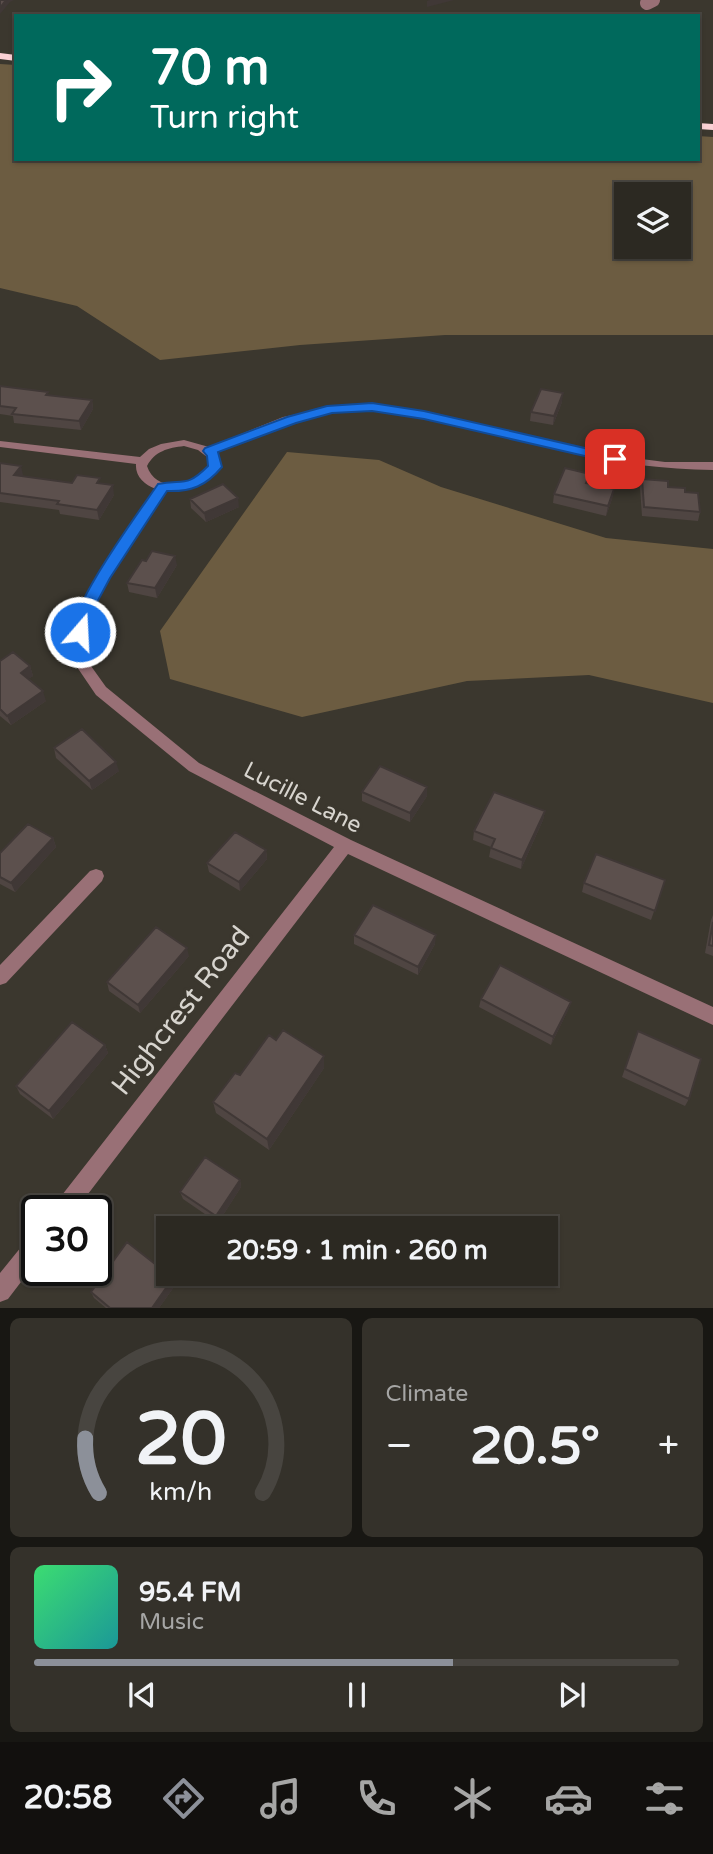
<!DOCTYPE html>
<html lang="en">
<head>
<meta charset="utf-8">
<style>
  body { margin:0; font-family:"Varela Round",sans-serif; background:#34312a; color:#f1f3f6; height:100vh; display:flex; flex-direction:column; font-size:26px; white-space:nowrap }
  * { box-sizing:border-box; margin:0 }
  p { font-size:23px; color:#a6a6a5 }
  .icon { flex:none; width:38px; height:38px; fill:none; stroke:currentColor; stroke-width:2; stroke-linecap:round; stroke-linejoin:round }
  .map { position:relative; height:1308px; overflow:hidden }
  .side { display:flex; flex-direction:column; gap:10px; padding:10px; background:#181713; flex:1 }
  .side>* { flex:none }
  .hud { position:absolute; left:14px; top:14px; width:686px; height:147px; border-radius:0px; box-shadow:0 2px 5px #0004,0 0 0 2px #484540; background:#00695c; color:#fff; overflow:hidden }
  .buttons { position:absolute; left:614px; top:182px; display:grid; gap:14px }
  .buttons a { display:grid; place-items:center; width:77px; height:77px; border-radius:0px; background:#2c2922; box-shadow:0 2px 5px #0004,0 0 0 2px #484540; font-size:35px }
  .speed { position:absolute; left:21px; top:1195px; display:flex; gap:14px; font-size:35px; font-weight:700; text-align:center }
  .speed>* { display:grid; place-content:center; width:91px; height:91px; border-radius:50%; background:#2c2922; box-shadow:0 2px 5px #0004,0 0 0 2px #484540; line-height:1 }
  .speed .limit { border:4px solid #111; border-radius:10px; background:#fff; color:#111 }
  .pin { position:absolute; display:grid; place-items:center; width:60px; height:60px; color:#fff; margin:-30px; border-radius:14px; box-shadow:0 4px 10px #0006 }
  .me { position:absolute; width:77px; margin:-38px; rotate:19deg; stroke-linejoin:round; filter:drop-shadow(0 0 5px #0008) }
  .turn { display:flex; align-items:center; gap:24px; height:147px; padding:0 21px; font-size:32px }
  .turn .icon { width:91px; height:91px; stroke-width:2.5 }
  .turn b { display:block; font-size:49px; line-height:60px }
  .big { font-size:52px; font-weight:800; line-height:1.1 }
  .side .tile { flex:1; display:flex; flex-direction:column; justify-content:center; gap:10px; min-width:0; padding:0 24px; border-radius:10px; background:#34312a }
  .side .dial { align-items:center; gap:0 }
  .dial svg { height:182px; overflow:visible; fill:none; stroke:#484540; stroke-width:7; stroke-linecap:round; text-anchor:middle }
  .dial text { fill:#f1f3f6; stroke:none }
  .song { display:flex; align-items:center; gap:21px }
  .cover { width:84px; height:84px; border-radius:10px; background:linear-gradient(135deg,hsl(140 70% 55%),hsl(180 70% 35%)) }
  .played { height:7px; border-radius:4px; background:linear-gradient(90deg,#8c9099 65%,#484540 65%) }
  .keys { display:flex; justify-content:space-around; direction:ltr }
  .heat { display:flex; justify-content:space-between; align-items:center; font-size:38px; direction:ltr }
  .side .tiles { flex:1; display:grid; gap:10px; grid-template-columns:1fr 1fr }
  .tile:last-child { grid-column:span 2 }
  .trip { position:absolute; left:156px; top:1216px; width:402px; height:70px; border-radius:0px; background:#2c2922; box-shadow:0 2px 5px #0004,0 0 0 2px #484540; font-weight:800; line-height:70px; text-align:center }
  .tab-bar { display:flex; height:112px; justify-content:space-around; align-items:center; background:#12100e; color:#a6a6a5 }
  .tab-bar .icon { width:49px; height:49px }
  .tab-bar .selected { color:#8c9099 }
  .tab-bar b { font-size:32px; color:#f1f3f6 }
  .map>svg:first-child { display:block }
  .green { fill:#6c5c41; fill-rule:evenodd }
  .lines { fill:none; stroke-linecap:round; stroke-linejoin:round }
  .service { stroke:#997076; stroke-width:14 }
  .minor { fill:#997076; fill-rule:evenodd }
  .motorway { fill:#fad1d5; fill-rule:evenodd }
  .wall { fill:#4f4542 }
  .shaded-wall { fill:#403836 }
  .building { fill:#5c504d; stroke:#403836; stroke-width:2 }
  .route { fill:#1a73e8; stroke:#114b97; stroke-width:2 }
  .labels { text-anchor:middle; stroke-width:6; stroke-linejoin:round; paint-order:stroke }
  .street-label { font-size:23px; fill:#d7d4ce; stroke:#3b372e }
  .near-street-label { font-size:28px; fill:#d7d4ce; stroke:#3b372e }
</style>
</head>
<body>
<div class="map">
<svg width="713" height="1308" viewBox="0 0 713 1308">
  <rect width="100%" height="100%" fill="#3b372e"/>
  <path class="green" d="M0 64 16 65V159H698V136L713 137V335H445L300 345 160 360 77 306 0 288ZM626 194H679V247H626Z
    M287 452 379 460 441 487 606 538 713 549V703L589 675 467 681 302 717 170 679 160 631Z"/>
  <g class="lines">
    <path class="service" d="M647 3 653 0"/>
    <path class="minor" d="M335 406H382L430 412 618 456 665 462H713V470C664 469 619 464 571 453 490 434 405 400 320 414 284 420 250 439 216 452L221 467C208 485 189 492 166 491L109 578 88 617 85 648 91 666 106 687 199 763 351 840 713 1007V1025L348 854 75 1211H52L55 1204 334 847 189 771 96 695 77 667 71 648 74 617 98 574 156 489C144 485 135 476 136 464L0 447V441L140 457 149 449 161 444 184 440 209 447 283 417ZM184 446 198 450 207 457 209 467C194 486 156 494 147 466 155 451 168 448 184 446Z
      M96 869 102 871 104 876 102 881 6 983 0 985V965L90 871Z
      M37 1233V1261L8 1299 0 1302V1273L30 1236Z"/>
    <path class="motorway" d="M0 53 16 55V61L0 59Z
      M698 123 713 124V130L698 129Z"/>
  </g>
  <path class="wall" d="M0 386 49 395 92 400 93 409 81 430 14 423 13 416 0 414Z
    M562 402 553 425 530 421 531 412Z
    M0 463 23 475V476L72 483 101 484 114 495 99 520 60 514 59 510 0 502Z
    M590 474 588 483 614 489 612 499 606 516 553 503 554 494Z
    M642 479 685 492 700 512 698 521 642 516 640 488Z
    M190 499 239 507 206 522 191 508Z
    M177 565 157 598 129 592 127 583Z
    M0 661 30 666 33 676 28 679 46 701 11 725 0 716Z
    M54 748 119 771 92 790 56 758Z
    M362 792 427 796 410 822 362 801Z
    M545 811 543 820 521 869 489 857 491 847 473 840 474 831Z
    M53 838 56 847 15 892 0 884V853Z
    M266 850 267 859 240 891 209 872 207 863Z
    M665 880 651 920 582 892 584 883Z
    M713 915V956L705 953 711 920Z
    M354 935 435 944 418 975 354 944Z
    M189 956 140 1013 109 991 107 982Z
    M481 999 571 1002 568 1010 551 1045 479 1007Z
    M635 1039 689 1099 685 1106 622 1077Z
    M276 1040 324 1068 269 1150 216 1113 213 1102Z
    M105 1045 108 1053 53 1119 20 1094 16 1086Z
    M240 1180 241 1187 218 1223 183 1199 180 1192Z
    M176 1284 159 1308H106L94 1298 91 1292Z"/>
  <path class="shaded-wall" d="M6 0H14L10 2 0 14V8Z
    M430 0H454L427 7V1Z
    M563 393 562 402 553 425 554 416Z
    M92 400 93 409 81 430 79 421Z
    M21 466 23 475 17 485 14 475Z
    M113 485 114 495 99 520 97 510Z
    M614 489 612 499 606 516 608 506Z
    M238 498 239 507 206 522 204 513Z
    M175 556 177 565 157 598 155 588Z
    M30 666 33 676 24 682 21 673Z
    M43 691 46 701 11 725 7 716Z
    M116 762 119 771 92 790 89 781Z
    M427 787V796L410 822V813Z
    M545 811 543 820 521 869 522 860Z
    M53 838 56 847 15 892 11 883Z
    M266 850 267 859 240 891 239 882Z
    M436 935 435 944 418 975V967Z
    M187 948 189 956 140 1013 138 1005Z
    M571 1002 568 1010 551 1045 553 1037Z
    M105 1045 108 1053 53 1119 49 1111Z
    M324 1056V1068L269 1150 267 1139Z
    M240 1180 241 1187 218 1223 216 1216Z
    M173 1278 176 1284 159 1308H152Z"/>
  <path class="building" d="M0 0H6L0 8Z
    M0 386 48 392 46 395 92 400 79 421 12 414 16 408 0 406Z
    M541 389 563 393 554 416 531 412Z
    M0 463 21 466 14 475 72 483 77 475 100 478 97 483 113 485 97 510 57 504 59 501 0 493Z
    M565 468 590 474 586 483 614 489 608 506 554 494Z
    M642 479 668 481V487L685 488V492L698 493 700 512 644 507Z
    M223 484 238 498 204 513 190 499Z
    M152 551 175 556 155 588 127 583 142 560 146 561Z
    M13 652 30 666 21 673 43 691 7 716 0 709V661Z
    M82 729 116 762 89 781 54 748Z
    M380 766 427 787 410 813 362 792Z
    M494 792 545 811 522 860 491 848 495 839 474 831Z
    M28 824 53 838 11 883 0 877V853Z
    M235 832 266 850 239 882 207 863Z
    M596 854 665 880 655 911 584 883Z
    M373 905 436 935 418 967 354 935Z
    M713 922V946L709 945Z
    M156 927 187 948 138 1005 107 982Z
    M500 965 571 1002 553 1037 481 999Z
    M72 1022 105 1045 49 1111 16 1086Z
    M283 1030 324 1056 267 1139 213 1102 235 1073 240 1075 269 1035 276 1040Z
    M638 1031 701 1059 689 1099 625 1069Z
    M205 1157 240 1180 216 1216 180 1192Z
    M127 1242 173 1278 152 1308H110L91 1292Z"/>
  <path class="route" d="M372 403 424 411 615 455 621 459 615 463 424 419 372 411 332 413 296 423 218 452 222 467C206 486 191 492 167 491L110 578 89 617 85 636H74C64 613 141 509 158 484 184 479 186 488 208 466L207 456 203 451 205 448 287 417 327 406Z"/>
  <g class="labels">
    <g class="street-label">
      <text transform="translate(303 797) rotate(27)" y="8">Lucille Lane</text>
    </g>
    <g class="near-street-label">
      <text transform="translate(180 1010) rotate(-52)" y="10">Highcrest Road</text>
    </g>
  </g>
</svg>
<div class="buttons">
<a><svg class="icon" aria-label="layers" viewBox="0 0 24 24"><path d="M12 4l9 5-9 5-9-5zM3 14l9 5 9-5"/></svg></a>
</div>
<div class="speed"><div class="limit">30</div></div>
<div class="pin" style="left:615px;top:459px;background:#d93025"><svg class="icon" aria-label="arrive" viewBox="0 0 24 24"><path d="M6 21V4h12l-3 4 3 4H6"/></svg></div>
<svg class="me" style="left:80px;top:632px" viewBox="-20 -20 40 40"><circle r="17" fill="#1a73e8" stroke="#fff" stroke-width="3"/><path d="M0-11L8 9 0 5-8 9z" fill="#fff"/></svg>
<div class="trip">20:59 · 1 min · 260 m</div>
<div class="hud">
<div class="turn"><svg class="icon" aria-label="right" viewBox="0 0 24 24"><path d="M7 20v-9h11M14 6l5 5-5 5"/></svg><div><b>70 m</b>Turn right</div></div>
</div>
</div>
<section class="side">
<div class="tiles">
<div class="tile dial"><svg viewBox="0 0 100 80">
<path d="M14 69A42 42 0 1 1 86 69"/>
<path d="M14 69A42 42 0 0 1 8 45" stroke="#8c9099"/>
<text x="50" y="56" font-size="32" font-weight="700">20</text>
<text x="50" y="72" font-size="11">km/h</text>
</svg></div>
<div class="tile"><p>Climate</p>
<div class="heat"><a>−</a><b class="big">20.5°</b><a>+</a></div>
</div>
<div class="tile">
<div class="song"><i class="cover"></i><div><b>95.4 FM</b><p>Music</p></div></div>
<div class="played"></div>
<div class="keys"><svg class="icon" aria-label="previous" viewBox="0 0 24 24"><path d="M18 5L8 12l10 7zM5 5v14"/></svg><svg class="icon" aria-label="pause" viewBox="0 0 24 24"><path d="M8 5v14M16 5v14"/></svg><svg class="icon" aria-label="next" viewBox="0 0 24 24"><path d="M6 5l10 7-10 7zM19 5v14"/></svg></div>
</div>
</div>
</section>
<nav class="tab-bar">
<b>20:58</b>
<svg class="icon selected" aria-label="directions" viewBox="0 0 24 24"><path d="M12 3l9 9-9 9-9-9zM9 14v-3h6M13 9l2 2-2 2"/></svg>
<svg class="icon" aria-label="music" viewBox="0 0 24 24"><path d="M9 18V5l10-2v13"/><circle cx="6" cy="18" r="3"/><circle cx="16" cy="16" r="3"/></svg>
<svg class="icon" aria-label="phone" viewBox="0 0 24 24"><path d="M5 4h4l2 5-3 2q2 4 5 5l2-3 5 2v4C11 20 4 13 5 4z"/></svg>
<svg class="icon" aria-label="climate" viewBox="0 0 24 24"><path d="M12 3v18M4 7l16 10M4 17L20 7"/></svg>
<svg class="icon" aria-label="car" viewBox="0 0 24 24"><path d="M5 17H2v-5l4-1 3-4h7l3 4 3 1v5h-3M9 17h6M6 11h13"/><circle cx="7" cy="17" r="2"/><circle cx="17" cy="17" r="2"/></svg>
<svg class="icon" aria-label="filters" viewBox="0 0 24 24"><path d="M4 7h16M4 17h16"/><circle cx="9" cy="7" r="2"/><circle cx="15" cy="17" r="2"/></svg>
</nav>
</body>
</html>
